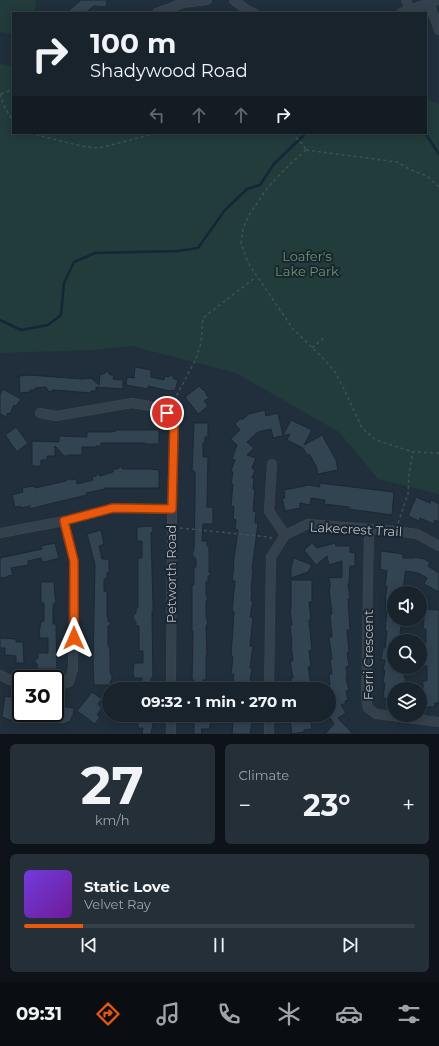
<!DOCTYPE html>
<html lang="en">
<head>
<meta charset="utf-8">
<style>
  body { margin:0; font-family:Montserrat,sans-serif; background:#252f38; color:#f1f3f6; height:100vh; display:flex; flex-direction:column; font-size:15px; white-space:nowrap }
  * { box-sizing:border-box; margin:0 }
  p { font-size:13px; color:#9fa4a9 }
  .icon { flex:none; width:22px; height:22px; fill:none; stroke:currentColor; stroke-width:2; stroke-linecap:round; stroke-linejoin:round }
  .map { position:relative; height:734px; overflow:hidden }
  .panel { display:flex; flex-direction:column; gap:10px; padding:10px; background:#0d1318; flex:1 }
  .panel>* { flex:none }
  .hud { position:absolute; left:12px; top:12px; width:415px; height:122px; border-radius:0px; box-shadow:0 2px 10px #0003,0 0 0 1px #364048; background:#18232c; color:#f1f3f6; overflow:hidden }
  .fabs { position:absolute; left:387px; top:586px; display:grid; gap:8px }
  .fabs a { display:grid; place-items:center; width:40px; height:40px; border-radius:50%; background:#18232c; box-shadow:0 2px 10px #0003,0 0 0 1px #364048; font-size:20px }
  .speed { position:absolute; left:12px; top:670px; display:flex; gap:8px; font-size:20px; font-weight:700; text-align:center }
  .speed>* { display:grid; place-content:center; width:52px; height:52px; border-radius:50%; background:#18232c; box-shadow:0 2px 10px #0003,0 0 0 1px #364048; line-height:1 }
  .speed .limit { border:2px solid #111; border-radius:6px; background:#fff; color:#111 }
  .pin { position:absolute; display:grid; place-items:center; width:34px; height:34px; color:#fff; margin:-17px; border:2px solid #fff; border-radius:50%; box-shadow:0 1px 4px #0007 }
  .me { position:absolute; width:44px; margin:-22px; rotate:0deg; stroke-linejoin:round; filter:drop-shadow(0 0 3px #0008) }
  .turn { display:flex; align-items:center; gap:14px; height:84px; padding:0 12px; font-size:18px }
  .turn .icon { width:52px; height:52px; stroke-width:2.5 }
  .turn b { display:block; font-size:28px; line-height:34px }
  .lanes { display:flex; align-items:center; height:38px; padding:0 12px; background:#0003; justify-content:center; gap:20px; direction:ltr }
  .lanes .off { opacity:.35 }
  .big { font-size:30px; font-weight:700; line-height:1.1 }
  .panel .tile { flex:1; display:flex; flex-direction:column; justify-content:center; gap:6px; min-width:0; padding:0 14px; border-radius:6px; background:#252f38 }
  .panel .dial { align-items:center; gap:0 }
  .dial b { font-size:52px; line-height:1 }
  .song { display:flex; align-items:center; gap:12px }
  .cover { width:48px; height:48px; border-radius:6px; background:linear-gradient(135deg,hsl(260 70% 55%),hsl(280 70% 35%)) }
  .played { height:4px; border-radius:2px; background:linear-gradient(90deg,#ea580c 15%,#364048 15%) }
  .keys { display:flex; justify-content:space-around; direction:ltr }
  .heat { display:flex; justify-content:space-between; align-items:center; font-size:22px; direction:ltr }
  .panel .tiles { flex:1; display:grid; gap:10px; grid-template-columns:1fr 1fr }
  .tile:last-child { grid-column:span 2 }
  .trip { position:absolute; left:102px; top:682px; width:234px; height:40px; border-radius:20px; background:#18232c; box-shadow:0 2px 10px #0003,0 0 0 1px #364048; font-weight:700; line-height:40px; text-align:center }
  .menu { display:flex; height:64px; justify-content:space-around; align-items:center; background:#0a0e12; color:#9fa4a9 }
  .menu .icon { width:28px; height:28px }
  .menu .active { color:#ea580c }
  .menu b { font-size:18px; color:#f1f3f6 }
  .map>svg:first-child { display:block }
  .green { fill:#223c3b }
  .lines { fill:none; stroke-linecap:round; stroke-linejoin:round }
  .stream { stroke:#142738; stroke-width:2.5 }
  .building { fill:#324352; stroke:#1c2731 }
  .minor-casing { stroke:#3e4954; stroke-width:10 }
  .path { stroke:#3b5453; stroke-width:1.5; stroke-dasharray:3 3; stroke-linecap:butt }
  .minor { stroke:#34404b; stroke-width:9 }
  .route-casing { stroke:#983908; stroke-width:10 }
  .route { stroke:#ea580c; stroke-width:7 }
  .labels { text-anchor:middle; stroke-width:4; stroke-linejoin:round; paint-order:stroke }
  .park-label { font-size:13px; fill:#65996b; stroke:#1a252f }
  .street-label { font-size:13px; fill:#afbbc7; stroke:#1a252f }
</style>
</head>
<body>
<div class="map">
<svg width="439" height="734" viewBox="0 0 439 734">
  <rect width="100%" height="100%" fill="#202f3b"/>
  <path class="green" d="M0 0H36L34 13H13V34L0 32Z
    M0 64 13 66V133H426V99L439 104V494L378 479 339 432 236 373 132 346 92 350 0 353Z"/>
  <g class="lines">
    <path class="stream" d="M425 133 439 154
      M0 320 21 330 48 325 61 315 64 283 74 262 95 253 177 251 198 248 225 210 247 189 260 185 274 164 306 133"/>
  </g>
  <path class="building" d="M81 0H107L106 7 94 6 85 13H66Z
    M135 367 151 370V377L164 380 165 376 168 377 172 375 174 379 178 380 175 391 171 390 170 391 148 386V389L126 385 127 377 134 378Z
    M107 371 110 375H114L113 379 123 380V389L96 387V391H91V393L54 390 49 392 46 387 35 388V390H30V392L20 393 19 376 29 375 83 379 91 378 99 385 100 374H104Z
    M199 386 203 390 206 391V394L209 398 204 401 208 406 206 408 198 414 185 397Z
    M3 389 21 399 16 406 14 405 10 414 8 413 6 417 0 414V394Z
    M265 410 266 416 278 413 283 435 291 420 312 430 304 445 322 435 336 460 338 470 318 474 316 466 309 454 307 455 303 448 287 440 290 434 273 438 271 429 258 432 247 442 254 448 247 455 256 458 252 468 255 470 252 478H254L253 489H255L253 511 256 512 255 523H258L252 570H253L251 591H252L251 601H253L250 617H253L250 646H253L250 668H252L249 689H232L234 674H231L233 657 231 656 234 612 232 611 235 581H232L234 565H233L238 530 235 529 236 520 233 519 234 507 231 506 233 484H231L233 472 231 471 235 460 232 459 237 445 231 439 240 430 235 424 241 418 242 420 249 414Z
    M194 423H208V437H205V443H203V457H208L207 507H213V524H203L202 541H207V546H209V572L211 575 208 576V582H206V596L208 598 206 602V617L208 622 206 627 207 655H206V680H203V689H194V680H192L193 631H192V585H194V567H196V559L192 554 194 550 195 500V472L192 470Z
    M16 427 28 443 17 452 5 435Z
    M116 430H159V444H145V443H101V446H96V447H82V455H68V456H64L55 446V456H47V460H41V466H32V441L59 442V436L87 437V432H111L116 431Z
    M120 466 123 469H150L159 470V488H104L105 489 86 493 87 495 41 506 30 509V506L21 508 20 506 15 507 12 495 23 492 22 488 34 486 35 488 66 481 68 478 70 480 76 479 77 484 93 480 92 477 96 476 97 473 100 476 113 472V469H118Z
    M319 483 394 492 392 515 349 509V507L324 504 325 500 311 498 310 505 300 503V508L285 511 282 498H285L284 490 309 485 320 487Z
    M416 497 430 503 431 500 439 504V522L435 520 434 524 420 518 419 521 408 516Z
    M153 526V531L151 533 153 605V612H152L153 678H151V689H142V678H134L133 672 134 663H143V651H139V626H136V622L134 620 133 616 136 613V608H138V558H142V541H137V527Z
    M101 530 104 544 99 546 102 559H109V573H107V579H104V591H107V617H108V621L111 623 108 626V644L110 650V673L112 676V679L110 683V685H94L93 663 95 565 87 534Z
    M55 543 59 558 45 562 42 561 41 558 28 561V565L11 568 13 575 8 576V577L0 578V558L42 549 41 546Z
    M312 543 317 548 335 543 336 546H350V552L355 553V566H350L349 584H348L350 599H348L350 630H347L349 652 347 653 349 666 346 667 347 675 346 679 349 690 346 691 348 700 345 701 346 703 341 705 346 713 338 718 353 734H325L334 724 328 715 332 711 329 699 332 698 329 685H330L329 674H332L330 660 332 659 329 637H332L330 615 332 614 329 589H330V581L328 578 342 577V561L329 565 327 556 316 565 304 550Z
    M381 551 403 554V558H414L415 557 424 559 430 562 428 566 439 573V592L424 584 427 578 418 573 406 571 405 573 403 593H394V619H402L399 641H394V667H406L404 678H406L404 689H394V699L383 698 385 683H383L385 670H383L385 660H381L383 648H385L387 631H385L387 611 385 610 386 601H385L387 586H385L387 571 380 569Z
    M294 558 312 565 308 572 291 578V567Z
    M291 580H312V602H309L311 620H309L312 650 309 651 311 667H308L311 684H309L310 689H292L291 678H293L290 661H293L291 645H292L290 625H292L290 609H291Z
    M41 582H54L55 596 56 601 53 605V624H56L57 669H37V664L34 661 38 658V653H48V638H40L39 633 41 621H44V603H41Z
    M425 609 439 610V703H435V707H423V681H427V666H423V654H425V643L426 642V629H423Z
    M0 638 16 639V642H23L24 663H16V656L5 655V648H0Z
    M92 692 102 699 98 704 102 708 97 715 100 717 95 724 77 711Z
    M5 696 21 699V718H16L15 720H10L2 717Z
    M55 705 74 708 73 716H72L70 722H67L64 724H60L57 721 33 717V713H55Z
    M138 715H151L153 724 151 734H142L143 728H138Z
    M194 715H210V719L213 722 210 724V729H201L202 734H194Z
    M232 715H246L245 720 252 721 250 734H232L233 722H231Z
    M291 715H310L312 729 304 730V732L292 734 290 720 291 719Z"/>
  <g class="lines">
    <defs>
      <path id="minor" d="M234 0 247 10 254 13
        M406 0 410 10
        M429 3 439 30
        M157 13 183 3 207 0
        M401 13 438 0
        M40 413 56 416 132 403 150 406 167 413 174 428 172 509 171 689
        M272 464 269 511 285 535
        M369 529 366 698 368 708 376 714 439 722
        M0 533 64 521 113 508 172 509
        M0 675 10 680 21 681
        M55 687 69 682 73 669 74 561 64 521
        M269 689 271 557 285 535 308 524 396 531 417 534 439 546
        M171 734V715
        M269 734V715"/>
    </defs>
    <use href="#minor" class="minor-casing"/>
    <path class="path" d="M0 94 4 106 13 121
      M1 94 13 89
      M30 133 81 146 99 148 146 136 152 133
      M292 133 303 145 306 150
      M306 150 289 165 268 187 249 215 243 229 241 243 248 263 293 329 324 359 335 372 344 389 362 428 376 440 413 452 439 453
      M306 150 397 162 411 170 427 176 439 187
      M312 348 325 337
      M171 406 196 359 201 343 203 318 256 277
      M398 523 408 494 409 474 413 452
      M180 528 269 537 273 539"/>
    <use href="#minor" class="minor"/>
  </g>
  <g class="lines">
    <defs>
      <path id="route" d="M74 638V561L64 521 113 508 172 509 174 428 167 413"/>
    </defs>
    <use href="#route" class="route-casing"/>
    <use href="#route" class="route"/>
  </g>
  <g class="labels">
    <g class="park-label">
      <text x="307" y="261">Loafer's<tspan x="307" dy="15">Lake Park</tspan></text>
    </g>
    <g class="street-label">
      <text transform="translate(356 529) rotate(3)" y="5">Lakecrest Trail</text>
      <text transform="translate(171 574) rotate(-90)" y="5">Petworth Road</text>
      <text transform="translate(368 655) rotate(-90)" y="5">Ferri Crescent</text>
    </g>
  </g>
</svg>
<div class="fabs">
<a><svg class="icon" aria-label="sound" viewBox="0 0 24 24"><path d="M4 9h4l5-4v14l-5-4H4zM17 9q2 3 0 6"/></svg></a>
<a><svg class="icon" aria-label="search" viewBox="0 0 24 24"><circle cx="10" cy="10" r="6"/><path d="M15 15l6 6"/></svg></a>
<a><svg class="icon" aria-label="layers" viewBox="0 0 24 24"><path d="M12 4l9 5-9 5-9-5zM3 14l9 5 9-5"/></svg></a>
</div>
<div class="speed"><div class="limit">30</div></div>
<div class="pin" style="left:167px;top:413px;background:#d93025"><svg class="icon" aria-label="arrive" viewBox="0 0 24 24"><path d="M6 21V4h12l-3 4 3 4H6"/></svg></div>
<svg class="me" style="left:74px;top:638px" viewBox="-20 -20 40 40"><path d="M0-17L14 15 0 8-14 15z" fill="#ea580c" stroke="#fff" stroke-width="4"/></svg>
<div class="trip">09:32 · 1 min · 270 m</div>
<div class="hud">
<div class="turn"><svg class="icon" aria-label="right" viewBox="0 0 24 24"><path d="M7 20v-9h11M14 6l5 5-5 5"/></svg><div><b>100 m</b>Shadywood Road</div></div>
<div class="lanes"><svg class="icon off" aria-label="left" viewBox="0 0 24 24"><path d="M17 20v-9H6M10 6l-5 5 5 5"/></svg><svg class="icon off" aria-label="ahead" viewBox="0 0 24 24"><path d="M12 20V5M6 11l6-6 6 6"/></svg><svg class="icon off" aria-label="ahead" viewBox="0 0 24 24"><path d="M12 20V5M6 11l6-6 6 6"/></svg><svg class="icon" aria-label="right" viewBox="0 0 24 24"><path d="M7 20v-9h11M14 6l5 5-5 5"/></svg></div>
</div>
</div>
<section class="panel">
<div class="tiles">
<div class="tile dial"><b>27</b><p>km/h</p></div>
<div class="tile"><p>Climate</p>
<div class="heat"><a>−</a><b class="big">23°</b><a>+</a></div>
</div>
<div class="tile">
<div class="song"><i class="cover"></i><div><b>Static Love</b><p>Velvet Ray</p></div></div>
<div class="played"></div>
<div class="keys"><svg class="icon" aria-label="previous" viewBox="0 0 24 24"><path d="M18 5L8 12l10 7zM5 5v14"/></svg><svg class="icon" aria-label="pause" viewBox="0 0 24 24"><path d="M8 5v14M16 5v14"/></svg><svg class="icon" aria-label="next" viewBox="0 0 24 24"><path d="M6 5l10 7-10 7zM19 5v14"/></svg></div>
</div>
</div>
</section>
<nav class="menu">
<b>09:31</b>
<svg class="icon active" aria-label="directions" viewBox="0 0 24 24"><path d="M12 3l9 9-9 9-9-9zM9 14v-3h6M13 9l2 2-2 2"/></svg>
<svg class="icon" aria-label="music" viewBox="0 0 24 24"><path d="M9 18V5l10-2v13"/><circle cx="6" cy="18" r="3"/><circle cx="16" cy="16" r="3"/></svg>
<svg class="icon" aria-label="phone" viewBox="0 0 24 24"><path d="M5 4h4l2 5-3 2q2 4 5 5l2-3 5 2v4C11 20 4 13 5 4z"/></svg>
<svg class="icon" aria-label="climate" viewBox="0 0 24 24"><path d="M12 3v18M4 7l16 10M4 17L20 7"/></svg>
<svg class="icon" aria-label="car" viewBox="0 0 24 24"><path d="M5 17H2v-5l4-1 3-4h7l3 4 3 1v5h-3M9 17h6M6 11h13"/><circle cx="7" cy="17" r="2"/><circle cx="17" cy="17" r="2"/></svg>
<svg class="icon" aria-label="filters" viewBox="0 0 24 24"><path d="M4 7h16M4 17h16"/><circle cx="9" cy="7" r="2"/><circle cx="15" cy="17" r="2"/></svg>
</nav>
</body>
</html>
